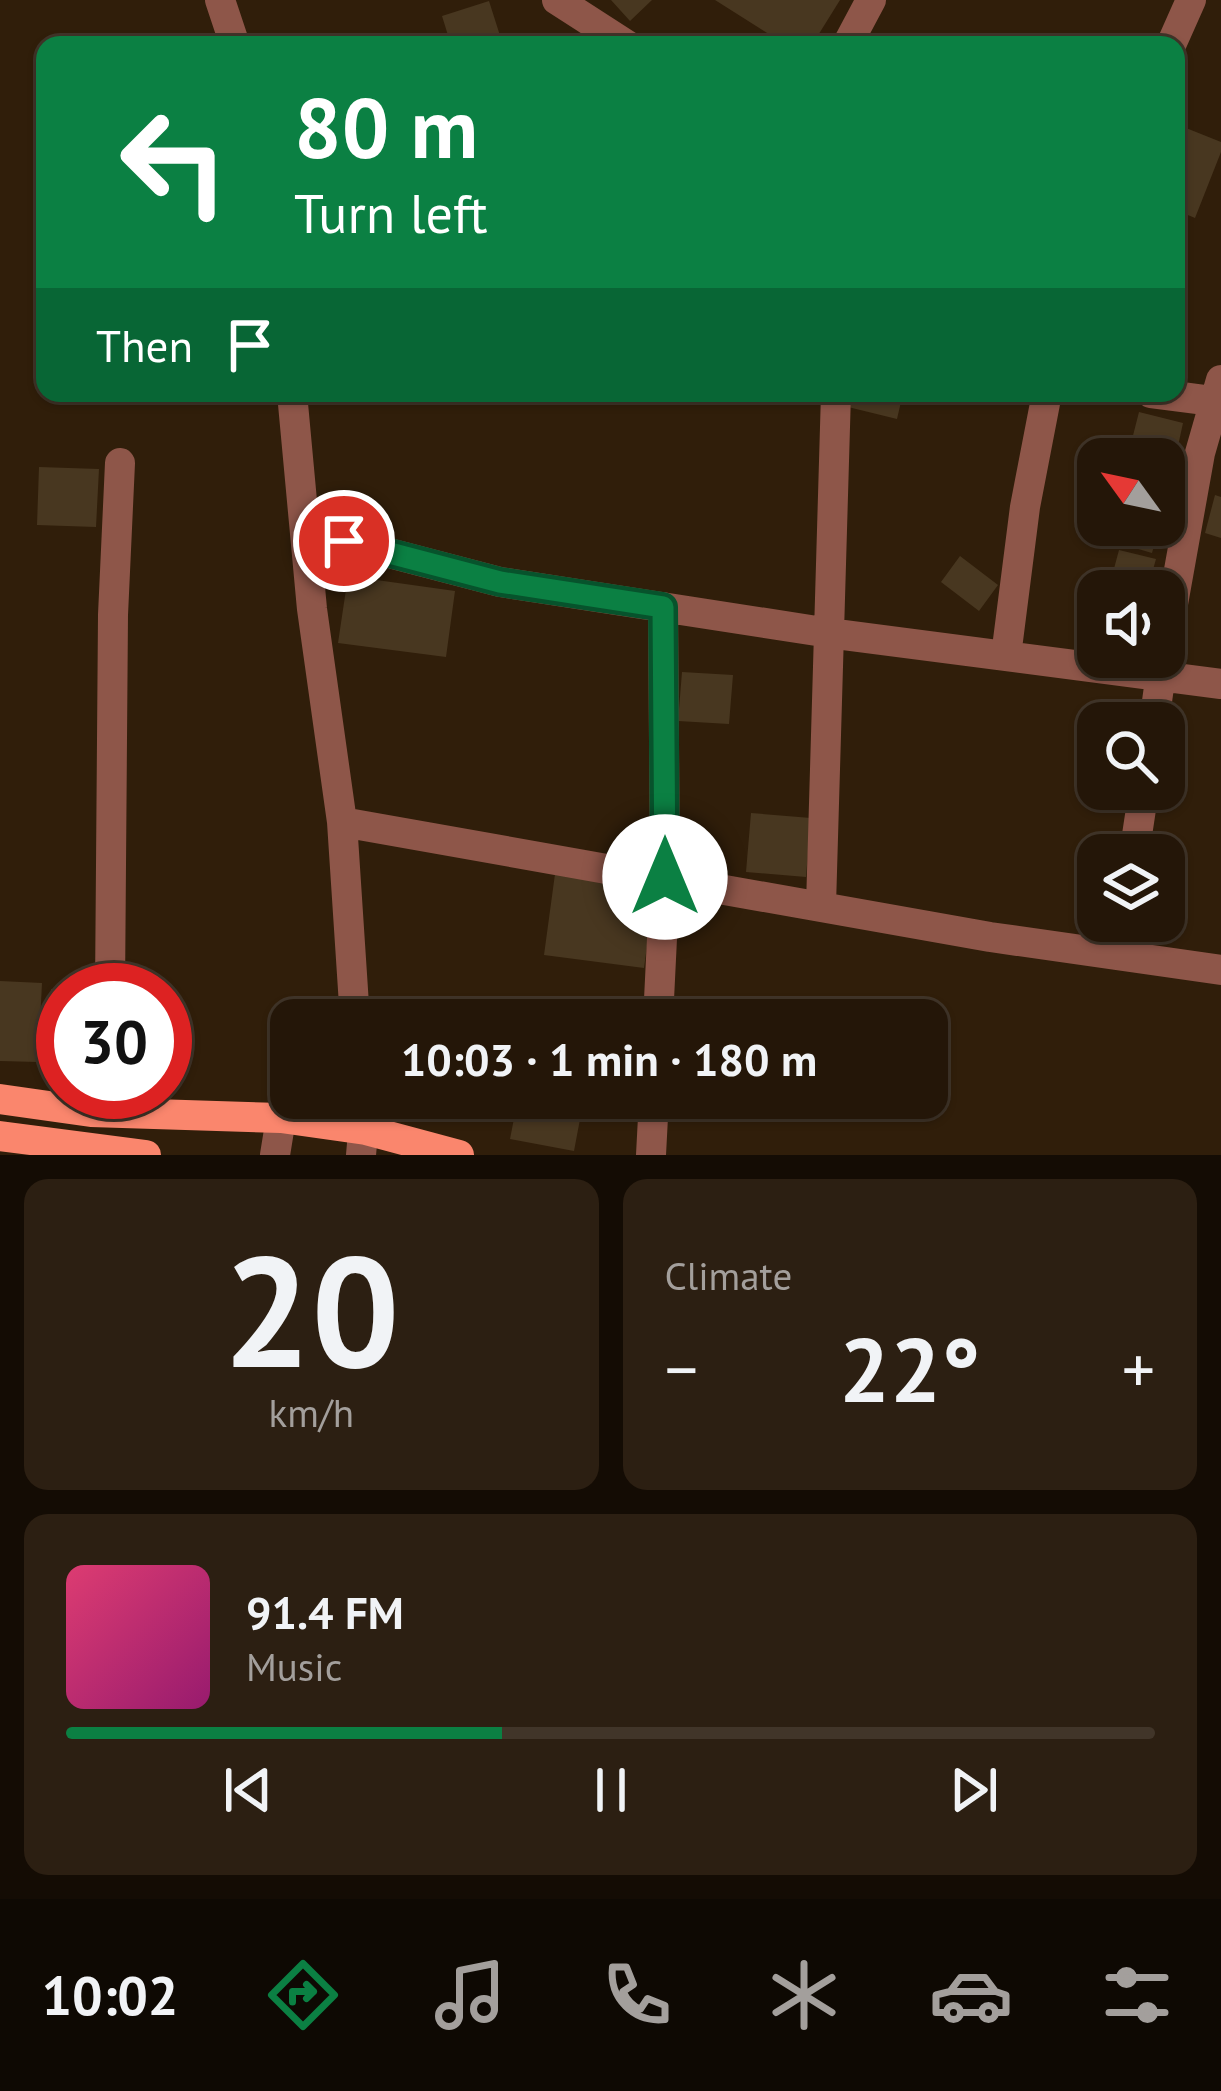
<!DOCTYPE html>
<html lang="en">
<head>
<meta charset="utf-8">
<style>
  body { margin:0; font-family:"PT Sans",sans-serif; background:#2c1f12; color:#f1f3f6; height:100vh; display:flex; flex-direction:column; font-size:45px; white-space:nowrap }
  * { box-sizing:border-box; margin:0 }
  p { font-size:39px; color:#a39f9c }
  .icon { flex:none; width:66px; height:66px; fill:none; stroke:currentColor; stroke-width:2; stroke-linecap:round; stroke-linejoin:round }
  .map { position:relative; height:1155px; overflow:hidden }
  .drawer { display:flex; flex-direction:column; gap:24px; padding:24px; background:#140c04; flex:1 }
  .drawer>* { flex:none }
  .hud { position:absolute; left:36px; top:36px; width:1149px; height:366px; border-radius:24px; box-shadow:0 3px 9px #0004,0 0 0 3px #413529; background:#0b8043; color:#fff; overflow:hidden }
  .needle { width:78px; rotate:303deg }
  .controls { position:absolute; left:1077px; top:438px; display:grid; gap:24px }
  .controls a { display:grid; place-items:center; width:108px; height:108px; border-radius:24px; background:#241608; box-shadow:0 3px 9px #0004,0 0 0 3px #413529; font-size:60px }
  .speed { position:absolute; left:36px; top:963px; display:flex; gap:24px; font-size:60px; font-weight:700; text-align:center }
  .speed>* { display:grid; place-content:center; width:156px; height:156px; border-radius:50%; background:#241608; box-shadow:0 3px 9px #0004,0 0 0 3px #413529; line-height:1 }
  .speed .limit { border:18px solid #d22; background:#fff; color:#111 }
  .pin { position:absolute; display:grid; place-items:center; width:102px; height:102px; color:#fff; margin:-51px; border:6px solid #fff; border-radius:50%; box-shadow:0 3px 12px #0007 }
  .me { position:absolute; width:132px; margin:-66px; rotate:0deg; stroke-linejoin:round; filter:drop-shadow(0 0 9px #0008) }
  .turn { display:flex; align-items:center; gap:42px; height:252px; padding:0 60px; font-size:54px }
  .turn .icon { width:156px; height:156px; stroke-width:2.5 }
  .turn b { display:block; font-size:84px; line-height:102px }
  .then { display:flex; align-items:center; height:114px; padding:0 60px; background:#0003; gap:24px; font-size:45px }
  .big { font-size:90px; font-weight:700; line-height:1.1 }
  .drawer .widget { flex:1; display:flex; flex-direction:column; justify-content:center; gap:18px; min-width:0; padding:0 42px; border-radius:24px; background:#2c1f12 }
  .drawer .dial { align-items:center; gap:0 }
  .dial b { font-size:156px; line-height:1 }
  .song { display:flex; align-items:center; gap:36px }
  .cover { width:144px; height:144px; border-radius:18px; background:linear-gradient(135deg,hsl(340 70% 55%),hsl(320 70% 35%)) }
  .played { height:12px; border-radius:6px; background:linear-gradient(90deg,#0b8043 40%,#413529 40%) }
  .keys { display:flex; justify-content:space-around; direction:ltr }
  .heat { display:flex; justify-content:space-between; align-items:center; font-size:66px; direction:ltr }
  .drawer .tiles { flex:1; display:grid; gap:24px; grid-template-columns:1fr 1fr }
  .widget:last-child { grid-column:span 2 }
  .trip { position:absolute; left:270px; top:999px; width:678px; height:120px; border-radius:24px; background:#241608; box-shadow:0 3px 9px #0004,0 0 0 3px #413529; font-weight:700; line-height:120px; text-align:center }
  .tab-bar { display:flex; height:192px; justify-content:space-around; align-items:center; background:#0e0903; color:#a39f9c }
  .tab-bar .icon { width:84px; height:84px }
  .tab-bar .active { color:#0b8043 }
  .tab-bar b { font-size:54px; color:#f1f3f6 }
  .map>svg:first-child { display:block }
  .building { fill:#483720 }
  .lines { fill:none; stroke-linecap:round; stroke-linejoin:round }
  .minor { stroke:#8e5649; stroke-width:30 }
  .major { stroke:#fa866d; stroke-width:30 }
  .route-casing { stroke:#07532c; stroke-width:30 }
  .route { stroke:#0b8043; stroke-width:21 }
</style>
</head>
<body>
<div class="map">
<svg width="1221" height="1155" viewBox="0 0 1221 1155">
  <rect width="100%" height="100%" fill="#301e0a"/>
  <path class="building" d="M611 0H652L630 21Z
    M715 0H840L812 45H786Z
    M489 1 503 45H451L442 16Z
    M1176 124 1221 142V152L1195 218 1176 210Z
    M852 393H903L897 419 848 407Z
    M1139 412 1183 423 1165 506 1164 459H1127Z
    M39 467 99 469 96 527 37 525Z
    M1215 495 1221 497V538L1205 533Z
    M1108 525H1160L1152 553 1104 539Z
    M1119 550 1156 559 1147 591H1108Z
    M960 556 998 585 979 611 941 582Z
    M348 576 455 591 446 657 338 643Z
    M682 672 733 675 729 724 678 721Z
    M751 813 811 818 806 877 746 872Z
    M555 874 655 887 644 968 544 955Z
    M0 981 42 983 38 1062 0 1061Z
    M51 989H63V1066L50 1065Z
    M518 1098H584L574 1151 510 1139Z"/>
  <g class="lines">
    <path class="minor" d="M220 0 235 45
      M557 0 627 45
      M847 45 871 0
      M1171 45 1191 0
      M292 393 312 609 342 822 355 1020
      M1151 393 1221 402
      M305 531 500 582 836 634 1221 684
      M1164 654 1200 453 1221 380
      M1006 656 1025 507 1047 393
      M1154 723 1163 658
      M342 822 990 937 1221 970
      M1134 855 1144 789
      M821 906 836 393
      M1119 955 1124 921
      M110 990 113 615 120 463
      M658 1020 665 877 663 607
      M275 1155 281 1118 306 1098
      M361 1155 366 1098
      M651 1155 654 1098"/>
    <path class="major" d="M0 1099 91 1112 281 1118 366 1130 459 1155
      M0 1136 146 1155"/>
  </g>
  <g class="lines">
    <defs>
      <path id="route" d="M344 541 500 582 663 607 665 877"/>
    </defs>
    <use href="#route" class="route-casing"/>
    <use href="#route" class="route"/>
  </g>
</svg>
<div class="controls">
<a><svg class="needle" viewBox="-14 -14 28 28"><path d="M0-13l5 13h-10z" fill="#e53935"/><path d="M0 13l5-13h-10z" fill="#a39f9c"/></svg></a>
<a><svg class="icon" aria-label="sound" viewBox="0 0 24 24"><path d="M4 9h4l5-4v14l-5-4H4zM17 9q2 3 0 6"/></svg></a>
<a><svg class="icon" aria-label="search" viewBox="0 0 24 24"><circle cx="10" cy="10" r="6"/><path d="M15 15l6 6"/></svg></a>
<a><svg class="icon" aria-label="layers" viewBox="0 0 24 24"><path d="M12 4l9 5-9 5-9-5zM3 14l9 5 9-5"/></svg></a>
</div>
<div class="speed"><div class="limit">30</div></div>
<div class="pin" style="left:344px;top:541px;background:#d93025"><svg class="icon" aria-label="arrive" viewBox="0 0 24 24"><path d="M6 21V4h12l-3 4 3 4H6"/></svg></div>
<svg class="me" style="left:665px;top:877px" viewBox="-20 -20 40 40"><circle r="19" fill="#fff"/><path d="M0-13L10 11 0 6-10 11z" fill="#0b8043"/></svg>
<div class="trip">10:03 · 1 min · 180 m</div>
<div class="hud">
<div class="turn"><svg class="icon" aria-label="left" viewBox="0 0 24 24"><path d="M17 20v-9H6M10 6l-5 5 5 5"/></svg><div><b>80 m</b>Turn left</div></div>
<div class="then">Then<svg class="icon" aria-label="arrive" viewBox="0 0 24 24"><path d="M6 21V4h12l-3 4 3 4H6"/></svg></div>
</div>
</div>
<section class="drawer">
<div class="tiles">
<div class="widget dial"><b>20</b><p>km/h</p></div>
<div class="widget"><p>Climate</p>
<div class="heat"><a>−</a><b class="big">22°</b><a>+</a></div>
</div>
<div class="widget">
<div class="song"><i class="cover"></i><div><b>91.4 FM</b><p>Music</p></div></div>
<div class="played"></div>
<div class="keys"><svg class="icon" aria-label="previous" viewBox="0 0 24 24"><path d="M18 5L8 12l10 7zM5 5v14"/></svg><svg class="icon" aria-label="pause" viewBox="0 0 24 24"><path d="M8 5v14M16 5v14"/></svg><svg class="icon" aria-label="next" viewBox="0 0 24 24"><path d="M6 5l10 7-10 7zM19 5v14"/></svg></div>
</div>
</div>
</section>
<nav class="tab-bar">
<b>10:02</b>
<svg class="icon active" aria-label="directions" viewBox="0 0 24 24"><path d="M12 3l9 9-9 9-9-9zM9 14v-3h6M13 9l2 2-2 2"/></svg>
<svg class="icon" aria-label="music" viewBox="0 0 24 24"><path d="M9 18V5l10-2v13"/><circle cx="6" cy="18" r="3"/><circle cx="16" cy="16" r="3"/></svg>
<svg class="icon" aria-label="phone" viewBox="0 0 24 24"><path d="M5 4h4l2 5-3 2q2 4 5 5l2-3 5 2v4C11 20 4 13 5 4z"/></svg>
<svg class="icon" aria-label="climate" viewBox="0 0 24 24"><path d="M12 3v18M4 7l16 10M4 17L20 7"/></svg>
<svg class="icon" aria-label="car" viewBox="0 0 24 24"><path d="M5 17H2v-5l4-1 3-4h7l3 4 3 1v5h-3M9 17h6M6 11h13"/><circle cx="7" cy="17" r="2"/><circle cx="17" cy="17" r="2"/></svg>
<svg class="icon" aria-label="filters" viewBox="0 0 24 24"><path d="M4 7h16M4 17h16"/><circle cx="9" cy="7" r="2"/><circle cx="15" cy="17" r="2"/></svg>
</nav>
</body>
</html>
